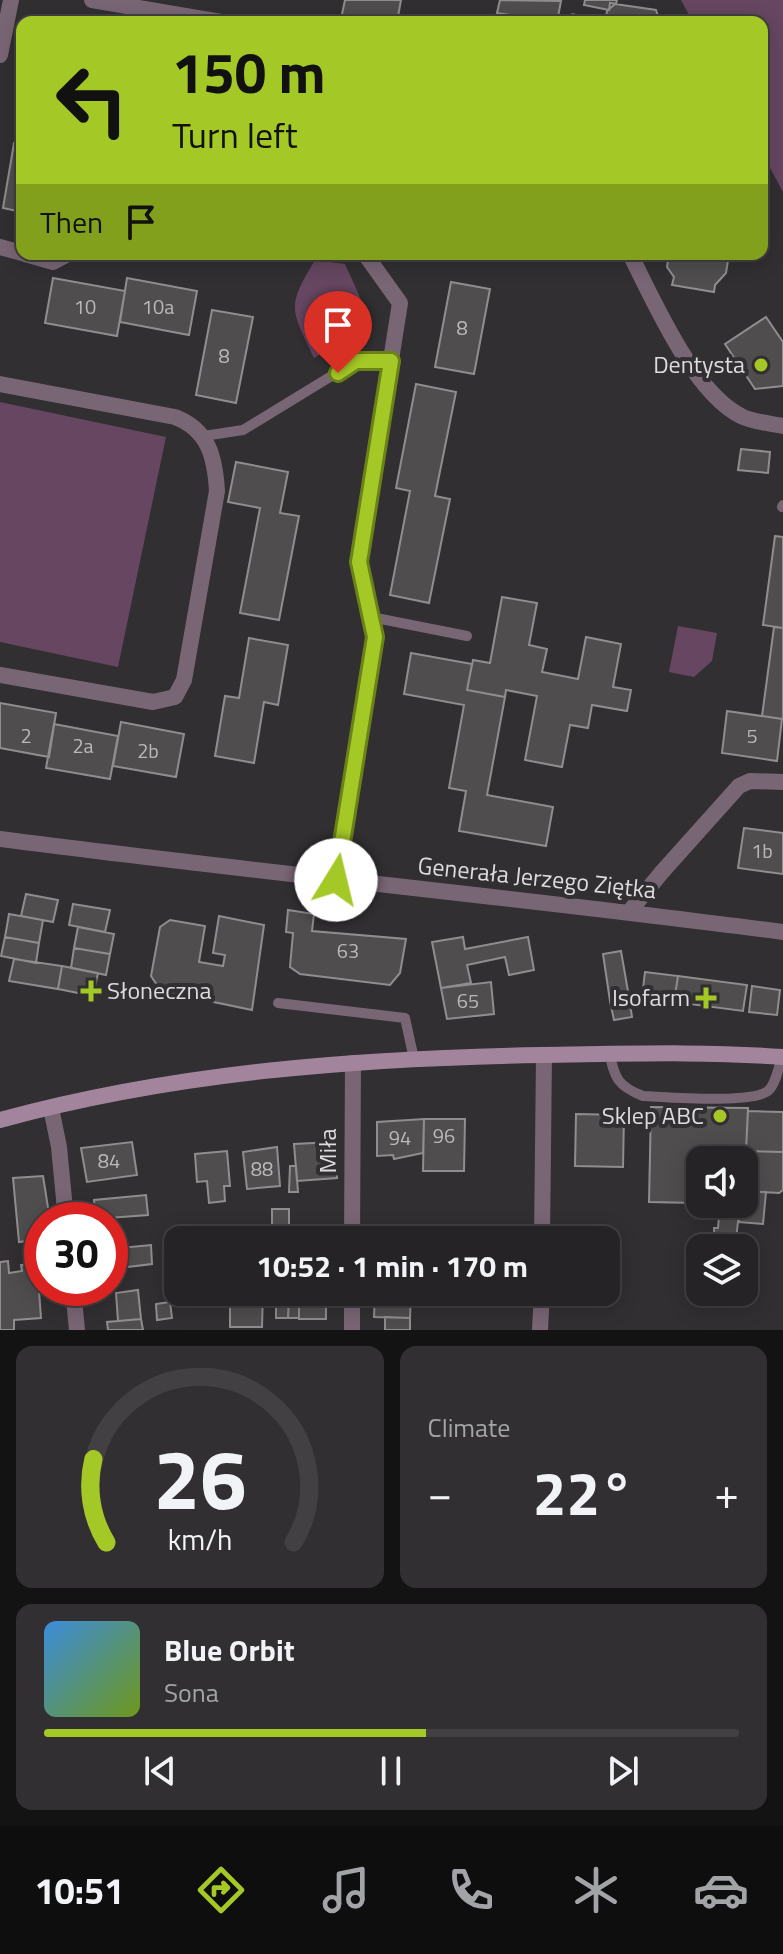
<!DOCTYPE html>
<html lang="en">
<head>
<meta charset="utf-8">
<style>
  body { margin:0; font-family:"Titillium Web",sans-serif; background:#312f32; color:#f1f3f6; height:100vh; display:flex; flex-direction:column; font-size:30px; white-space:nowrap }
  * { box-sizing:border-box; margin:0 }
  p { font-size:26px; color:#a3a4a7 }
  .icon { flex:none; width:44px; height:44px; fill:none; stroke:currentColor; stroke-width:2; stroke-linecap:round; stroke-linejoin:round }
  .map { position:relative; height:1330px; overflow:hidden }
  .side { display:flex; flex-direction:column; gap:16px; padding:16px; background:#141314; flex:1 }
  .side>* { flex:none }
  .top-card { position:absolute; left:16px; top:16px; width:752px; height:244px; border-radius:16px; box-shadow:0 4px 20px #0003,0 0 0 2px #424042; background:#a4c825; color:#111; overflow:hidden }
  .tools { position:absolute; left:686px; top:1146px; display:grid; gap:16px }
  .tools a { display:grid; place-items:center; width:72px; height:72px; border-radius:16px; background:#252325; box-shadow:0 4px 20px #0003,0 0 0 2px #424042; font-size:40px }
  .speed { position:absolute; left:24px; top:1202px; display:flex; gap:16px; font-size:40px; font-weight:700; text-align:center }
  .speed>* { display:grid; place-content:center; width:104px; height:104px; border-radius:50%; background:#252325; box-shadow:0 4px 20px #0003,0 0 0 2px #424042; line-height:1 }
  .speed .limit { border:12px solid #d22; background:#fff; color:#111 }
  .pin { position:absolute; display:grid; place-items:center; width:68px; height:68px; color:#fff; margin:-82px -34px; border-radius:50% 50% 50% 0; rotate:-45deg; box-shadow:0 0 8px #0007 }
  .pin .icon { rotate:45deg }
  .me { position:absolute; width:88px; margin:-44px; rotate:9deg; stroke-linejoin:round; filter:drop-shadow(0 0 6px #0008) }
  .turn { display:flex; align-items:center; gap:28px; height:168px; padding:0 24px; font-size:36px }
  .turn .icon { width:104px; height:104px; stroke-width:2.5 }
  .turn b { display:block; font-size:56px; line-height:68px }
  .then { display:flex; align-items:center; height:76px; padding:0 24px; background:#0003; gap:16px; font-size:30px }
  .big { font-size:60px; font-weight:700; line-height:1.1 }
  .side .widget { flex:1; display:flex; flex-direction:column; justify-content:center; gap:12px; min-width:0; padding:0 28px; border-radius:16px; background:#312f32 }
  .side .dial { align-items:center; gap:0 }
  .dial svg { height:208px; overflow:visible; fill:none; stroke:#424042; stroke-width:7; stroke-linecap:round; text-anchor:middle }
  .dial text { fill:#f1f3f6; stroke:none }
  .song { display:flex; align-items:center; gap:24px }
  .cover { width:96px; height:96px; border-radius:12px; background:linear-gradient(135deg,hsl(210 70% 55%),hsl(80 70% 35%)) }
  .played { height:8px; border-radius:4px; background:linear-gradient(90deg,#a4c825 55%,#424042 55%) }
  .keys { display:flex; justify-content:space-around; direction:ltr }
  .heat { display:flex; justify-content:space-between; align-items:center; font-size:44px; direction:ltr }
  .side .tiles { flex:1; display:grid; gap:16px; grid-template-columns:1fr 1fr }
  .widget:last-child { grid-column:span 2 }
  .trip { position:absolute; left:164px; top:1226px; width:456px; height:80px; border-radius:16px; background:#252325; box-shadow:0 4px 20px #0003,0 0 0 2px #424042; font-weight:700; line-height:80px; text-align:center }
  .dock { display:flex; height:128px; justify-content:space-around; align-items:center; background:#0f0e0f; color:#a3a4a7 }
  .dock .icon { width:56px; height:56px }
  .dock .on { color:#a4c825 }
  .dock b { font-size:36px; color:#f1f3f6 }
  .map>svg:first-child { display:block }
  .green { fill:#664661 }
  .building { fill:#504d4f; stroke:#908d8f; stroke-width:2 }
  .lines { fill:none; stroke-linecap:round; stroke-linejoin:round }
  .lane { stroke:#796675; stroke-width:10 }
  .street { stroke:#796675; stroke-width:16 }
  .secondary { stroke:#a2849c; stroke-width:16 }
  .route-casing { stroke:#6b8218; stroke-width:20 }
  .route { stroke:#a4c825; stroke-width:14 }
  .poi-dot { fill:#a4c825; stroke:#312f31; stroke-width:3 }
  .labels { text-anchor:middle; stroke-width:8; stroke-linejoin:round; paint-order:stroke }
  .number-label { font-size:20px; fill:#bab8ba }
  .poi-label { font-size:24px; fill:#dddbdd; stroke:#312f31; text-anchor:end }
  .street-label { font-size:24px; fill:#dddbdd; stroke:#312f31 }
</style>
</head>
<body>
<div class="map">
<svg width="783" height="1330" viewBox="0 0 783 1330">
  <rect width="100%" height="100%" fill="#312f31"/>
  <path class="green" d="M681 0H783V192L762 153V22H693Z
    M315 260 345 264 372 324 314 358C291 309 286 308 315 260Z
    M0 402 166 437 118 667 0 642Z
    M678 626 717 633 712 661 694 677 669 672Z"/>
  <path class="building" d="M345 0H401L397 22H359L341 19Z
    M500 0 561 1 557 22 497 13Z
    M585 0H617L616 4 610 3 609 10 584 5Z
    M615 4 656 10 659 19 663 22H605L607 11Z
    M497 13 549 22H496Z
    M14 143 22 144V212L3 208Z
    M669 254H729L726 273 715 285 714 292 672 285 674 277 667 267Z
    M53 278 125 291 117 336 45 323Z
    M127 278 197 291 189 335 120 322Z
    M451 282 490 289 474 374 435 367Z
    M212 310 253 317 236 403 196 395Z
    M766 317 783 342V386L755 389 725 344Z
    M416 384 456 392 435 496 450 499 429 603 390 595 410 491 396 488Z
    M741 449 770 452 768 473 738 470Z
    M236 462 288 472 280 513 299 516 279 620 240 613 260 508 228 502Z
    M775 536 783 537V628L763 625Z
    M502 597 537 603 529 645 547 649 542 672 578 679 586 637 621 644 613 687 631 690 627 711 592 705 588 728 570 725 562 767 525 760 537 696 506 690 505 697 467 690 473 660 490 663Z
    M774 627 783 628V719L762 716Z
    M249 638 288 645 278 705 264 702 254 763 215 756 225 696 239 698Z
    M411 653 472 664 467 690 505 697 487 795 553 807 546 846 459 831 466 791 449 788 464 705 404 694Z
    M0 703 56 713 49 757 0 748Z
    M727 711 782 719 777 761 722 753Z
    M121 722 184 734 176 777 113 766Z
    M54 724 118 736 110 779 46 768Z
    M744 828 783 833V874L738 868Z
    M26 894 58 900 53 922 21 916Z
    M73 904 110 910 105 932 69 925Z
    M288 910 314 914 312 931 406 939 400 973 390 985 300 974 290 967 293 933 286 932Z
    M9 914 43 920 39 943 5 937Z
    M219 916 264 925 252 1010 161 991 151 976 160 927 170 920 205 926 199 962 223 966 225 955 213 953Z
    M78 927 114 934 110 954 74 948Z
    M5 937 39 943 36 963 1 956Z
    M463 937 465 949 528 937 534 970 509 975 505 957 467 965 471 983 441 988 432 942Z
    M74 948 110 954 106 975 71 968Z
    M621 951 629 997 610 1001 603 954Z
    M14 959 62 966 58 989 9 981Z
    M62 966 98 973 93 996 58 989Z
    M645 972 678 976 674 1002 642 997Z
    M678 976 747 985 743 1011 674 1002Z
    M491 982 494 1014 447 1019 441 988Z
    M752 986 780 990 777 1015 749 1012Z
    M629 997 632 1017 614 1020 610 1001Z
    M651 1107 748 1108 746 1151H744L743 1160H700V1181H696L695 1203 649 1202Z
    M748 1111 783 1112V1152L746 1151Z
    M576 1114 624 1115 623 1167 575 1166Z
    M424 1119 423 1153 394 1159 393 1155 377 1156V1122Z
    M424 1119H465L464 1171H423Z
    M132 1142 137 1175 87 1182 81 1148Z
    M334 1142 337 1178 297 1181 294 1144Z
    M277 1147 280 1186 247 1189 243 1152Z
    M227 1151 230 1186H224L225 1201 209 1203 207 1181 197 1182 195 1154Z
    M744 1151 783 1152V1190L779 1193 744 1191Z
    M290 1166H296L298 1192H289Z
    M43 1176 50 1220H42V1239L19 1242 13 1178Z
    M744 1191 766 1192 763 1224 739 1222 740 1204H744Z
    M146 1195 148 1215 95 1219 94 1200Z
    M720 1204H740L735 1248H715L714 1228H718Z
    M272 1209H289V1225H272Z
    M456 1229H479V1240H456Z
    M151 1245 152 1264 110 1269V1249Z
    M8 1261 9 1273 22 1271 21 1265 37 1263 41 1318 14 1320V1330H0V1262Z
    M138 1290 141 1319 118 1321 116 1293Z
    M230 1292H263L262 1327H230Z
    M289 1292H299V1318H288Z
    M299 1292H326V1319H299Z
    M375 1292H411L410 1318 374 1317Z
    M170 1302 172 1318 157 1320 156 1304Z
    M276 1302H289L288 1318H276Z
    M385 1317 410 1318V1330H385Z
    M141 1319 143 1330H108L107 1322Z"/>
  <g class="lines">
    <path class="lane" d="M572 22 573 18
      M204 436 243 430 356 361H391
      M782 507 783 505
      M371 617 467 636
      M278 1003 405 1018 414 1059
      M609 1052C615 1078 617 1086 643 1096 668 1097 750 1104 768 1091 776 1084 779 1066 782 1056"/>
    <path class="street" d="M92 0 221 22
      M0 55 11 0
      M0 247 22 253
      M25 254 53 262 68 254
      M630 254C654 301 693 392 741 416 752 422 770 423 783 426
      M0 384 175 417C209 430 215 458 217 491L184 680 175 697 153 702 0 675
      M0 839C261 873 522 898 783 932
      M336 880 375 637 359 562 400 303 365 254
      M629 912 662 872 739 786 750 781 783 782
      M51 1108 59 1147 66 1220
      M352 1240 353 1063
      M542 1240 544 1055
      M73 1288 77 1330
      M352 1330V1292
      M540 1330 542 1292"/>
    <path class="secondary" d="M0 1120C175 1072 360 1058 541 1055 622 1054 702 1051 783 1057"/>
  </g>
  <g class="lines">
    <defs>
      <path id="route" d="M336 880 375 637 359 562 391 361H356L338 373"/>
    </defs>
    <use href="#route" class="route-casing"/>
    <use href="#route" class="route"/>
  </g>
  <g class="poi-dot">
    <circle cx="761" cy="365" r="8"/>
    <path d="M87 979h8v8h8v8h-8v8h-8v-8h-8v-8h8z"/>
    <path d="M702 986h8v8h8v8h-8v8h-8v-8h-8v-8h8z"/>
    <circle cx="720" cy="1116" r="8"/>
  </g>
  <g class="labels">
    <g class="number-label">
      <text x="85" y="314">10</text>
      <text x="158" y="314">10a</text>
      <text x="462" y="335">8</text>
      <text x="224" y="363">8</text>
      <text x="26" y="743">2</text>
      <text x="752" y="743">5</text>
      <text x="83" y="753">2a</text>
      <text x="148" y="758">2b</text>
      <text x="762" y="858">1b</text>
      <text x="348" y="958">63</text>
      <text x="468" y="1008">65</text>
      <text x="444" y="1143">96</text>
      <text x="400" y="1145">94</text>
      <text x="109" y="1168">84</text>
      <text x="262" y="1176">88</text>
    </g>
    <g class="poi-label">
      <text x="745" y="373">Dentysta</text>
      <text x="107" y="999" text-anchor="start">Słoneczna</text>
      <text x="690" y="1006">Isofarm</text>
      <text x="704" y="1124">Sklep ABC</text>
    </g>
    <g class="street-label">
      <text transform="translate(537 878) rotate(6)" y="8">Generała Jerzego Ziętka</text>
      <text transform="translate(328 1151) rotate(-90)" y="8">Miła</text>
    </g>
  </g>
</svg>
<div class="tools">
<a><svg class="icon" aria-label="sound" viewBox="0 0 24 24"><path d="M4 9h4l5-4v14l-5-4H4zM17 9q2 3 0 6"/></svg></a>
<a><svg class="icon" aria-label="layers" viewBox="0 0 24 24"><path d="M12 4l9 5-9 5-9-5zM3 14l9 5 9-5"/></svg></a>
</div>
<div class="speed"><div class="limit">30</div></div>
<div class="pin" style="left:338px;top:373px;background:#d93025"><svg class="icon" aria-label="arrive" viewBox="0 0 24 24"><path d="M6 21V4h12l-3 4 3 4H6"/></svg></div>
<svg class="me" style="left:336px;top:880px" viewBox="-20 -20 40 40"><circle r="19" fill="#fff"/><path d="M0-13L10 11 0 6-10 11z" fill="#a4c825"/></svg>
<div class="trip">10:52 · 1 min · 170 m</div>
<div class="top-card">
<div class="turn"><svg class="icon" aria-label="left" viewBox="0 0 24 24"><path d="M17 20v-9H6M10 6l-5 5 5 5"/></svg><div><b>150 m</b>Turn left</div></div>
<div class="then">Then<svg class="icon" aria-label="arrive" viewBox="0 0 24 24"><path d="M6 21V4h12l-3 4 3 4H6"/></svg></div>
</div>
</div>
<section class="side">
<div class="tiles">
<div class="widget dial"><svg viewBox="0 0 100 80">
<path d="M14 69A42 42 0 1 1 86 69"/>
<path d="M14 69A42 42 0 0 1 9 37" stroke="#a4c825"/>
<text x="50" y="56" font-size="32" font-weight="700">26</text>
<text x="50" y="72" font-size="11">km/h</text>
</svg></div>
<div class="widget"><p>Climate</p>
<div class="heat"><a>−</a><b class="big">22°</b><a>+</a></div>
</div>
<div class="widget">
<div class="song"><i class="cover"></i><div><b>Blue Orbit</b><p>Sona</p></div></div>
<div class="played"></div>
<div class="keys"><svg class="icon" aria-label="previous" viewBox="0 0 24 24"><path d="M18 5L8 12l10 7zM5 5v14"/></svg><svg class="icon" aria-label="pause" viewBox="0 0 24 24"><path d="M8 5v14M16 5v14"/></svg><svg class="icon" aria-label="next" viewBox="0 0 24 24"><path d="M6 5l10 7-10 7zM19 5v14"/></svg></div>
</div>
</div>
</section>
<nav class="dock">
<b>10:51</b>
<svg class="icon on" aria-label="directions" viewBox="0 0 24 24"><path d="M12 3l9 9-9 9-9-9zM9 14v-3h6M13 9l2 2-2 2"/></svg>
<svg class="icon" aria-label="music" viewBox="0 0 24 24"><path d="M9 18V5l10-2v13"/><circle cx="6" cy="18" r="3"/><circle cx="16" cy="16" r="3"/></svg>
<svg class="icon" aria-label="phone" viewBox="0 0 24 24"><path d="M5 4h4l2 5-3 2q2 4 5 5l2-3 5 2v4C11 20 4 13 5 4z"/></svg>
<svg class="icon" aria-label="climate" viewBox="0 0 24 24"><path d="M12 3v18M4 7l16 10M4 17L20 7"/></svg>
<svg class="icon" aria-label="car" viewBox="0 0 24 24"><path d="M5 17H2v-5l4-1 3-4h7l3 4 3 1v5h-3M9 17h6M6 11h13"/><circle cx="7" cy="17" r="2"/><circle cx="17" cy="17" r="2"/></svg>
</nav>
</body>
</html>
